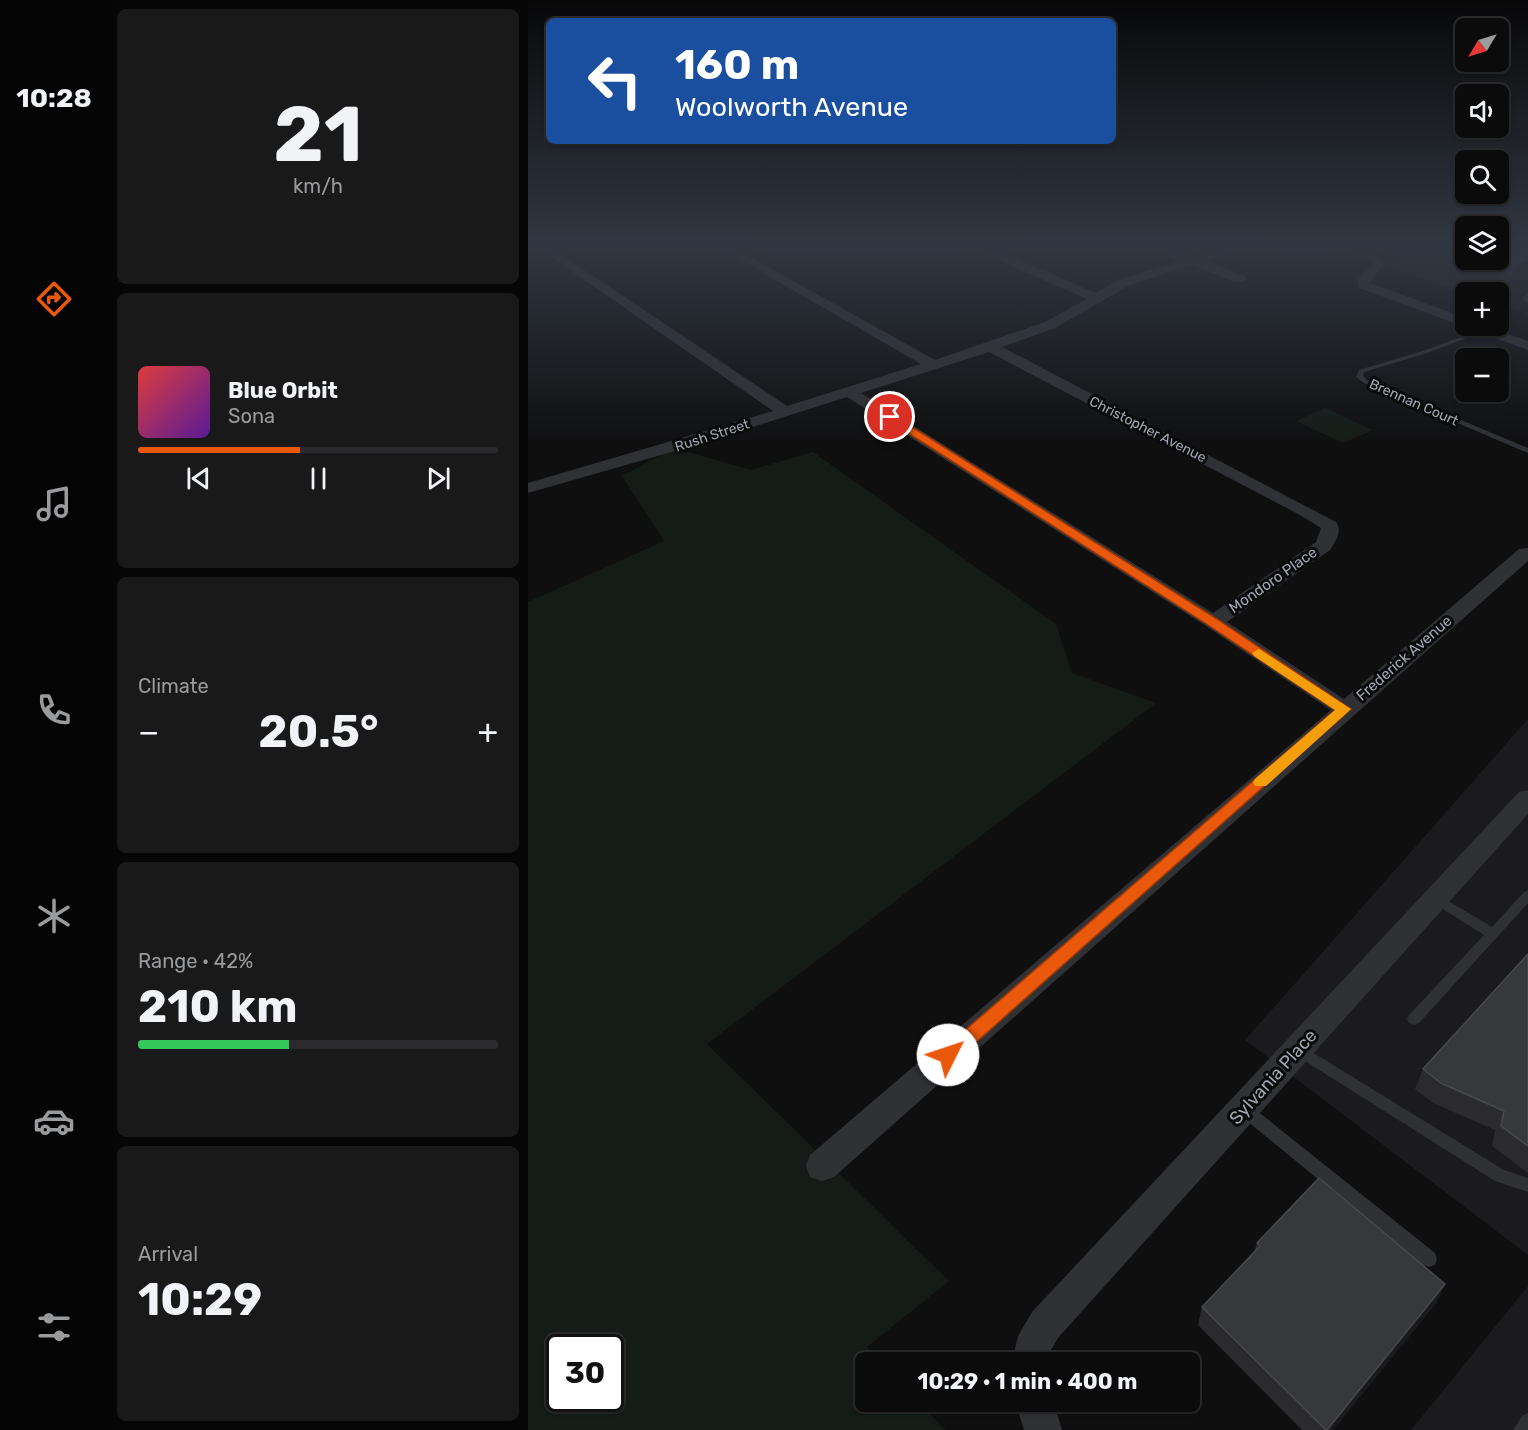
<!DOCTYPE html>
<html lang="en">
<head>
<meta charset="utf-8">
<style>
  body { margin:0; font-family:Rubik,sans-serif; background:#19191a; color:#f1f3f6; height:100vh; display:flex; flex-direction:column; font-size:22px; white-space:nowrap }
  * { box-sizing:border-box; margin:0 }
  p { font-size:20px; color:#9a9b9d }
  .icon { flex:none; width:33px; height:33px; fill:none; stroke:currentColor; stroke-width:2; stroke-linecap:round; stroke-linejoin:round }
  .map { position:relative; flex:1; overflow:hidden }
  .details { display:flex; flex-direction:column; gap:9px; padding:9px; background:#060607; width:420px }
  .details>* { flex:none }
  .top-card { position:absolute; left:18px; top:18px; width:570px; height:126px; border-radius:9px; box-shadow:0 2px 4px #0004,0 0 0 2px #2b2b2d; background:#1a4fa0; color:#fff; overflow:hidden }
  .needle { width:39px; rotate:232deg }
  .controls { position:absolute; left:927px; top:18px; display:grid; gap:12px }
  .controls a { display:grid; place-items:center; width:54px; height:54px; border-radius:9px; background:#0b0b0c; box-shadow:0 2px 4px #0004,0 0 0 2px #2b2b2d; font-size:30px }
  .speed { position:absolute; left:18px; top:1334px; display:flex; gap:12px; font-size:30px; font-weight:700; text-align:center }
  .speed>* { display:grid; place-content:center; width:78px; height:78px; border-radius:50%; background:#0b0b0c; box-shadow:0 2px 4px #0004,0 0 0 2px #2b2b2d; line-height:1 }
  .speed .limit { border:3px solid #111; border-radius:9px; background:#fff; color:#111 }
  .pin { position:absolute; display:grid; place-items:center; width:51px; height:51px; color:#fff; margin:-26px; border:3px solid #fff; border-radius:50%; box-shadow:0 2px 6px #0007 }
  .me { position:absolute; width:66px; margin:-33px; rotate:49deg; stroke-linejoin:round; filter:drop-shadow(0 0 4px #0008) }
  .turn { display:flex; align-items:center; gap:21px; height:126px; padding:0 30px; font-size:27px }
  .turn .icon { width:78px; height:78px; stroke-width:2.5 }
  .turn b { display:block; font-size:42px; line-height:51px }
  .big { font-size:45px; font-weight:700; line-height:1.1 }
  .details .widget { flex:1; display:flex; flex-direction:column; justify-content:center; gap:9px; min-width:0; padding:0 21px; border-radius:9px; background:#19191a }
  .details .dial { align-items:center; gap:0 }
  .dial b { font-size:78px; line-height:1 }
  .song { display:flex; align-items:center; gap:18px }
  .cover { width:72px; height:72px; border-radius:9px; background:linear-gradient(135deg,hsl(0 70% 55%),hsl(270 70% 35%)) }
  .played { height:6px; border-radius:3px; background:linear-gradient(90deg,#ea580c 45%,#2b2b2d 45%) }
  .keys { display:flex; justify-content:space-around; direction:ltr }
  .heat { display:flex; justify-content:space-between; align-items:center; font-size:33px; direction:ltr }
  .charge { height:9px; border-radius:4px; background:linear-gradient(90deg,#34c759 42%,#2b2b2d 0) }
  .trip { position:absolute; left:327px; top:1352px; width:345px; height:60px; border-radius:9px; background:#0b0b0c; box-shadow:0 2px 4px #0004,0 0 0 2px #2b2b2d; font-weight:700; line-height:60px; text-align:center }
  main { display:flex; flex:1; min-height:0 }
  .dock { display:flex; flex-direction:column; width:108px; justify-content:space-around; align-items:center; background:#040405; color:#9a9b9d }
  .dock .icon { width:42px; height:42px }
  .dock .selected { color:#ea580c }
  .dock b { font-size:27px; color:#f1f3f6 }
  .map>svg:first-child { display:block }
  .built { fill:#1b1b1d }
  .green { fill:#151b16; fill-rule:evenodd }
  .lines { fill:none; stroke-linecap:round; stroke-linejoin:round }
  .service { fill:#303135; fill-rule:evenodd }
  .minor { fill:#303135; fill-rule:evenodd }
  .wall { fill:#2b2b2e }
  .shaded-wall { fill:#1a1a1c }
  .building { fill:#37383c; stroke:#48494e; stroke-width:1.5 }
  .route { fill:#ea580c; stroke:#983908; stroke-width:1.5 }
  .slow { fill:#f59e0b }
  .labels { text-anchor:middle; stroke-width:6; stroke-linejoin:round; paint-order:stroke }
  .far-street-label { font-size:14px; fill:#a0a5b1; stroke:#0a0a0b }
  .street-label { font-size:15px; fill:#a0a5b1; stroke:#0a0a0b }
  .near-street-label { font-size:18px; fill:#a0a5b1; stroke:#0a0a0b }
</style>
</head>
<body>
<main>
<nav class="dock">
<b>10:28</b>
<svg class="icon selected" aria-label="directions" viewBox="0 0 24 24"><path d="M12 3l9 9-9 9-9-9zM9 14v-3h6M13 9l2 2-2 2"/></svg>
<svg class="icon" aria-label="music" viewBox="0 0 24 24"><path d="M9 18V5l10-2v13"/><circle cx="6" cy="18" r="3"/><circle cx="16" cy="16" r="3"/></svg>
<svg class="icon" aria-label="phone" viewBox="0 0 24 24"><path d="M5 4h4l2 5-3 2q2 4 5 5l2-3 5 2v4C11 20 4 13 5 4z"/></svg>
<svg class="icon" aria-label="climate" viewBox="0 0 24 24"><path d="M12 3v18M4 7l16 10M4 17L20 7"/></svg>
<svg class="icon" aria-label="car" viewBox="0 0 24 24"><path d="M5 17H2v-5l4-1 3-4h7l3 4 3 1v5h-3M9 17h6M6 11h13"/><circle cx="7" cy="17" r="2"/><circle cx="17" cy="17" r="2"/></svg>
<svg class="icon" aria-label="filters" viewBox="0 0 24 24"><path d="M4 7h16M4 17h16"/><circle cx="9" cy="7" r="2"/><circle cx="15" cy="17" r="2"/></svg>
</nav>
<section class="details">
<div class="widget dial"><b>21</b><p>km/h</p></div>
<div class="widget">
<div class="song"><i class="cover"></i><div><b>Blue Orbit</b><p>Sona</p></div></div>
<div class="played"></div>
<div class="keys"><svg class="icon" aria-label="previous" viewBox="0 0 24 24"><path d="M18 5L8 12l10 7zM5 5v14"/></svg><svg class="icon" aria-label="pause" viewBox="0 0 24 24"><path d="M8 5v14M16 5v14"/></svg><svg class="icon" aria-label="next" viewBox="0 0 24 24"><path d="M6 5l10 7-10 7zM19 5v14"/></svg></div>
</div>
<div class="widget"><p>Climate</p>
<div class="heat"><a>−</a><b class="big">20.5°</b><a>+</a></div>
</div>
<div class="widget"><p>Range · 42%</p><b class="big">210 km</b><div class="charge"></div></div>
<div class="widget"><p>Arrival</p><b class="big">10:29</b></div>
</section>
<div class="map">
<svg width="1000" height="1430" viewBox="0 0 1000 1430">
  <rect width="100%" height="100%" fill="#0f0f10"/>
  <path class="built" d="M816 245H937L938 260H970L1000 245V314L971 304 970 292 937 293 858 267 867 258Z
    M1000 719V1255L717 1040Z
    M1000 1286V1430H883Z"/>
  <path class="green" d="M797 408 845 430 815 443 768 421Z
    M146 448 223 470 285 452 528 624 544 673 628 703 179 1044 421 1281 339 1347 353 1362H338V1401H390L417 1430H0V602L136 541 94 476ZM32 1347H82V1398H32Z"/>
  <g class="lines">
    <path class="service" d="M1000 293V303L994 298Z
      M955 329 960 330 899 353 836 372 835 376 840 381 1000 448V453L836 383 828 377 831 370 895 351Z
      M1000 890V903L891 1023 886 1025 881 1023 879 1019 881 1015 956 935 904 902 902 899 904 896 908 894 912 896 964 927 996 892Z
      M771 1044 976 1170 1000 1178V1192L967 1181 766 1054 764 1050 766 1046Z
      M718 1104 723 1106 907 1253 909 1259 907 1265 901 1267 895 1265 713 1116 711 1111 713 1106Z
      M1000 1413V1430H985L994 1416Z"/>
    <path class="minor" d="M6 245H19L259 406 393 364 187 245H201L407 360 517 322 559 299 443 248 441 245H456L568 293 592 279 653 261 620 248 618 245C639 245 649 255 665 257 677 257 702 245 722 245L720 248 677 261 717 276V282H707L665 265 602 285 527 328 474 347 808 522C815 531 807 542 802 550L699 622 816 699 991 549 1000 548V561L306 1177 294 1181 282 1177 278 1166 282 1155 803 710 678 626 319 397 168 445 0 493V483L245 411ZM461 352 772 515 793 528 788 542 685 613 333 393Z
      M801 245C819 243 845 249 856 264L842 283 938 318V326H956L1000 341V350L831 288 829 281 844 264 841 261Z
      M1000 790V814L530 1338 521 1353 520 1362H484L490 1336 504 1312 991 792Z
      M487 1401H525L534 1430H496Z"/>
  </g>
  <path class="wall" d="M917 245H938V260H970V245H1000V267L984 275 915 254Z
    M1000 954V1173L964 1146 967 1130 905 1103 887 1089 895 1069Z
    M729 1243 917 1284 908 1303 805 1430H774L670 1325 674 1307 726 1252Z"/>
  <path class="shaded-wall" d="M1000 258V267L984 275 987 264Z
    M917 1284 908 1303 805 1430H799Z"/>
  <path class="building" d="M921 245H938V249Z
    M970 245H1000V258L987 264 970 259Z
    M1000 954V1146L973 1126 976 1111 913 1083 895 1069Z
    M791 1178 917 1284 799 1430H798L674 1307 732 1246 729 1243Z"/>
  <linearGradient id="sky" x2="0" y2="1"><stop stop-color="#080809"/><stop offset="0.55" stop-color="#313742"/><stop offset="1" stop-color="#313742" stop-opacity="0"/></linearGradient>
  <rect width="1000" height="445" fill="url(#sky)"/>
  <path class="route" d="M358 415H365L689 619 823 709 427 1061 420 1063 414 1061 411 1055 414 1050 807 710 680 625 358 419Z"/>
  <path class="slow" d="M731 649 823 709 738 786H727L725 782 727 779 807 710 726 656 724 653Z"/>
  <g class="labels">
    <g class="far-street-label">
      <text transform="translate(886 402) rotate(24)" y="5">Brennan Court</text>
      <text transform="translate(620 429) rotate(27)" y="5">Christopher Avenue</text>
      <text transform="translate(184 435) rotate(-18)" y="5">Rush Street</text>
    </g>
    <g class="street-label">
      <text transform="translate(745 580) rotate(-35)" y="5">Mondoro Place</text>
      <text transform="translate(876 658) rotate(-41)" y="5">Frederick Avenue</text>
    </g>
    <g class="near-street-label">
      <text transform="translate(745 1077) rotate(-48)" y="6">Sylvania Place</text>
    </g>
  </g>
</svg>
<div class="controls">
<a><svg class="needle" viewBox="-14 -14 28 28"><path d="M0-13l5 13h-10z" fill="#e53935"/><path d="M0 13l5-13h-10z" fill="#9a9b9d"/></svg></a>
<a><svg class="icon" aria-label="sound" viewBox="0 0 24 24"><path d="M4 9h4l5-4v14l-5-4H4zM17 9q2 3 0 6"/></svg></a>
<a><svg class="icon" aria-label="search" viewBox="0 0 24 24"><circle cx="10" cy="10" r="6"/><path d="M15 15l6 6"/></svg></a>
<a><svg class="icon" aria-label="layers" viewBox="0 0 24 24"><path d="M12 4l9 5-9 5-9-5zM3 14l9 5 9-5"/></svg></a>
<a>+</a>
<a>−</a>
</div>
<div class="speed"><div class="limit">30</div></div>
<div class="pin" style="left:362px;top:417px;background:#d93025"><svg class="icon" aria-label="arrive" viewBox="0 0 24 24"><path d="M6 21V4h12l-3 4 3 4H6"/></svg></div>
<svg class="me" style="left:420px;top:1055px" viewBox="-20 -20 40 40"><circle r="19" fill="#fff"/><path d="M0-13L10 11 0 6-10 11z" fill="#ea580c"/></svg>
<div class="trip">10:29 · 1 min · 400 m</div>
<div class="top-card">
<div class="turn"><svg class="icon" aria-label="left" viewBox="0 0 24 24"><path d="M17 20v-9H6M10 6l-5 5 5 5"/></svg><div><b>160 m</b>Woolworth Avenue</div></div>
</div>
</div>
</main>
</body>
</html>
